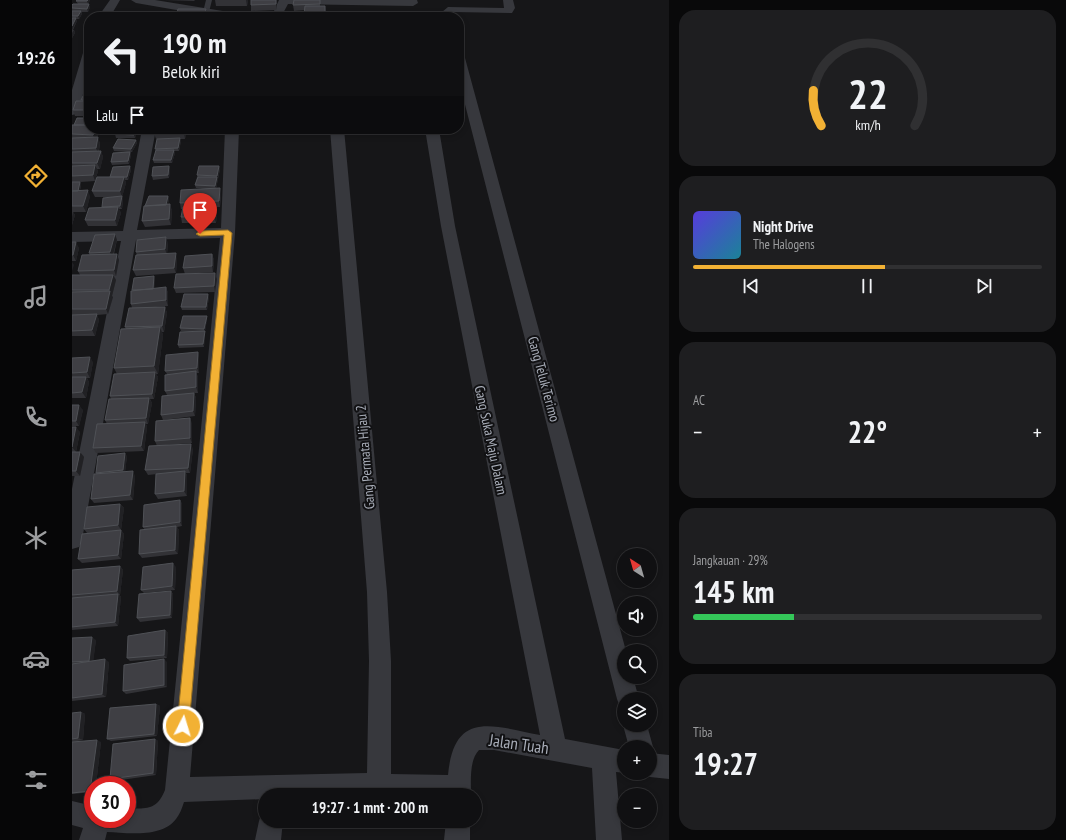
<!DOCTYPE html>
<html lang="id">
<head>
<meta charset="utf-8">
<style>
  body { margin:0; font-family:"PT Sans Narrow",sans-serif; background:#1e1e20; color:#f1f3f6; height:100vh; display:flex; flex-direction:column; font-size:15px; white-space:nowrap }
  * { box-sizing:border-box; margin:0 }
  p { font-size:13px; color:#9c9d9f }
  .icon { flex:none; width:22px; height:22px; fill:none; stroke:currentColor; stroke-width:2; stroke-linecap:round; stroke-linejoin:round }
  .map { position:relative; flex:1; overflow:hidden }
  .panel { display:flex; flex-direction:column; gap:10px; padding:10px; background:#09090a; width:397px }
  .panel>* { flex:none }
  .banner { position:absolute; left:12px; top:12px; width:380px; height:122px; border-radius:16px; box-shadow:0 2px 6px #0003,0 0 0 1px #303032; background:#101012; color:#f1f3f6; overflow:hidden }
  .needle { width:26px; rotate:323deg }
  .controls { position:absolute; left:545px; top:548px; display:grid; gap:8px }
  .controls a { display:grid; place-items:center; width:40px; height:40px; border-radius:50%; background:#101012; box-shadow:0 2px 6px #0003,0 0 0 1px #303032; font-size:20px }
  .speed { position:absolute; left:12px; top:776px; display:flex; gap:8px; font-size:20px; font-weight:700; text-align:center }
  .speed>* { display:grid; place-content:center; width:52px; height:52px; border-radius:50%; background:#101012; box-shadow:0 2px 6px #0003,0 0 0 1px #303032; line-height:1 }
  .speed .limit { border:6px solid #d22; background:#fff; color:#111 }
  .pin { position:absolute; display:grid; place-items:center; width:34px; height:34px; color:#fff; margin:-41px -17px; border-radius:50% 50% 50% 0; rotate:-45deg; box-shadow:0 0 4px #0007 }
  .pin .icon { rotate:45deg }
  .me { position:absolute; width:44px; margin:-22px; rotate:5deg; stroke-linejoin:round; filter:drop-shadow(0 0 3px #0008) }
  .turn { display:flex; align-items:center; gap:14px; height:84px; padding:0 12px; font-size:18px }
  .turn .icon { width:52px; height:52px; stroke-width:2.5 }
  .turn b { display:block; font-size:28px; line-height:34px }
  .then { display:flex; align-items:center; height:38px; padding:0 12px; background:#0003; gap:8px; font-size:15px }
  .big { font-size:30px; font-weight:700; line-height:1.1 }
  .panel .widget { flex:1; display:flex; flex-direction:column; justify-content:center; gap:6px; min-width:0; padding:0 14px; border-radius:16px; background:#1e1e20 }
  .panel .dial { align-items:center; gap:0 }
  .dial svg { height:104px; overflow:visible; fill:none; stroke:#303032; stroke-width:7; stroke-linecap:round; text-anchor:middle }
  .dial text { fill:#f1f3f6; stroke:none }
  .song { display:flex; align-items:center; gap:12px }
  .cover { width:48px; height:48px; border-radius:6px; background:linear-gradient(135deg,hsl(250 70% 55%),hsl(190 70% 35%)) }
  .played { height:4px; border-radius:2px; background:linear-gradient(90deg,#f2b134 55%,#303032 55%) }
  .keys { display:flex; justify-content:space-around; direction:ltr }
  .heat { display:flex; justify-content:space-between; align-items:center; font-size:22px; direction:ltr }
  .charge { height:6px; border-radius:3px; background:linear-gradient(90deg,#34c759 29%,#303032 0) }
  .trip { position:absolute; left:186px; top:788px; width:224px; height:40px; border-radius:20px; background:#101012; box-shadow:0 2px 6px #0003,0 0 0 1px #303032; font-weight:700; line-height:40px; text-align:center }
  main { display:flex; flex:1; min-height:0 }
  .dock { display:flex; flex-direction:column; width:72px; justify-content:space-around; align-items:center; background:#060607; color:#9c9d9f }
  .dock .icon { width:28px; height:28px }
  .dock .on { color:#f2b134 }
  .dock b { font-size:18px; color:#f1f3f6 }
  .map>svg:first-child { display:block }
  .lines { fill:none; stroke-linecap:round; stroke-linejoin:round }
  .service { fill:#37383d; fill-rule:evenodd }
  .minor { fill:#37383d; fill-rule:evenodd }
  .wall { fill:#323236 }
  .shaded-wall { fill:#212124 }
  .building { fill:#3f3f44; stroke:#4f5156 }
  .route { fill:#f2b134; stroke:#9d7322 }
  .labels { text-anchor:middle; stroke-width:4; stroke-linejoin:round; paint-order:stroke }
  .street-label { font-size:14px; fill:#a8adb8; stroke:#111113 }
  .near-street-label { font-size:17px; fill:#a8adb8; stroke:#111113 }
</style>
</head>
<body>
<main>
<nav class="dock">
<b>19:26</b>
<svg class="icon on" aria-label="directions" viewBox="0 0 24 24"><path d="M12 3l9 9-9 9-9-9zM9 14v-3h6M13 9l2 2-2 2"/></svg>
<svg class="icon" aria-label="music" viewBox="0 0 24 24"><path d="M9 18V5l10-2v13"/><circle cx="6" cy="18" r="3"/><circle cx="16" cy="16" r="3"/></svg>
<svg class="icon" aria-label="phone" viewBox="0 0 24 24"><path d="M5 4h4l2 5-3 2q2 4 5 5l2-3 5 2v4C11 20 4 13 5 4z"/></svg>
<svg class="icon" aria-label="climate" viewBox="0 0 24 24"><path d="M12 3v18M4 7l16 10M4 17L20 7"/></svg>
<svg class="icon" aria-label="car" viewBox="0 0 24 24"><path d="M5 17H2v-5l4-1 3-4h7l3 4 3 1v5h-3M9 17h6M6 11h13"/><circle cx="7" cy="17" r="2"/><circle cx="17" cy="17" r="2"/></svg>
<svg class="icon" aria-label="filters" viewBox="0 0 24 24"><path d="M4 7h16M4 17h16"/><circle cx="9" cy="7" r="2"/><circle cx="15" cy="17" r="2"/></svg>
</nav>
<div class="map">
<svg width="597" height="840" viewBox="0 0 597 840">
  <rect width="100%" height="100%" fill="#161618"/>
  <g class="lines">
    <path class="service" d="M134 0H140L137 12 134 14 131 12Z"/>
    <path class="minor" d="M38 0H48L38 17H26Z
      M59 0H83L163 13H201L207 0H345L346 3 341 6 216 4 209 17H145L64 3Z
      M431 0H441L443 8 440 13 382 12 381 13 382 17H370V12L376 7 432 8Z
      M17 49V74L6 111 4 114 0 115V90L11 53 13 51Z
      M387 54 391 56 393 58 554 651H552V677H561L567 699H552V709L548 707 545 699 387 81Z
      M70 129H84L65 230 149 228 153 129H167L163 233 118 777 295 773 297 661 295 592 258 129H272L315 592 319 661V774L376 775C382 709 421 726 468 735L369 226 353 129H367L383 226 493 739 552 750V773H554L544 772 550 840H524L520 768 422 750H407C397 760 399 782 399 795H193V799L112 802C110 808 108 814 104 819 90 838 55 833 35 832L33 840H7L11 828 0 825V801L21 806V819H55V808C75 809 85 810 93 790L148 238 64 240 10 540 7 547 0 549V489L49 241 0 242V232L51 231Z
      M552 724V725H575L581 747 578 753 597 755V779L578 777 570 773H578V747H557L551 725Z
      M193 811V821H211L209 840H183L187 821 190 812Z
      M374 821H398V840H372Z"/>
  </g>
  <path class="wall" d="M18 0 16 4 18 7 16 12H10V14L7 19H4L5 21 1 30H2L3 33 0 38V5L6 4 4 1Z
    M92 0H123L122 1Z
    M143 0H176L175 6H144Z
    M179 0H205L204 10 179 11Z
    M248 0V6H253L254 17H233V10L222 11 221 5Z
    M17 80V90H14L13 87Z
    M17 94V116H3L1 110 10 101 9 100Z
    M17 129H27L26 130 27 132 25 137 28 143 27 151H29L31 157 28 169H25L26 171 23 181 8 182 9 185 8 191 18 196 14 212H1L3 215 0 225V134Z
    M84 129H115L113 139H108L109 141 107 151H102L103 153 100 163H82L81 160 84 150 83 149 85 139H84L82 133Z
    M66 130 63 138H44L43 134Z
    M64 140 65 143 60 152H58L59 155 57 164 40 165 39 162 55 152 42 151 41 148Z
    M58 166 59 170 56 180H53L54 183 50 197 51 200 50 209H47L49 213 45 226H16L13 220 30 207 39 197H23L20 191 38 177Z
    M97 166 98 169 97 178 81 180 80 176Z
    M147 166 148 169 144 189 149 195 148 207H144L145 213 144 223H110L109 217 111 209H109L108 203 142 189 124 188 123 185 125 177V175Z
    M96 196 97 199 96 204 100 210 99 225 73 227 70 221Z
    M43 234 45 240 42 254 47 260 44 276H42L44 280 40 296 41 297 36 314 25 315 27 320 23 336H0V275H8L6 271 18 255 17 253Z
    M0 242 7 248 4 261H0Z
    M96 243 95 254 105 259 104 273 64 276 61 270 65 255 64 252Z
    M140 254 142 260 141 272 113 274 111 268Z
    M83 279 82 289 94 287 96 293V306L84 307H93L95 313 92 332H90L91 335 86 374H84L86 377 82 399H78L80 403 76 424H74L75 427 72 451 24 453 21 448 35 424 33 420 39 399 38 396 45 374 42 368 54 328 53 327 60 308 59 304 61 291 60 290Z
    M145 279 143 292 104 293 102 288Z
    M137 297 135 310H110L109 307Z
    M135 316V319L133 331V334L132 347 107 348 106 345 124 331H109L108 328Z
    M126 352 127 358V373H124L126 377V393H122L124 398 123 416 91 420 89 415 95 395 93 391 95 374 93 371Z
    M0 358 21 362 18 378H15L17 382 14 398H0Z
    M0 405 11 410 7 426H0Z
    M120 423V443L94 445 121 449 118 473H114L115 476V496L86 499 83 494 85 474 76 475 73 470 85 446 83 441Z
    M0 427 8 432 4 452H0Z
    M0 452H8L12 457 8 476H0Z
    M55 456 53 472 63 476 61 500 22 503 19 499 25 474 24 473Z
    M108 500 110 504V526L105 527 107 530 106 554 70 558 67 554 73 530 71 527Z
    M48 504 52 508 49 530 52 534 49 559 10 563 6 559 15 533 12 529Z
    M48 566 51 570 48 595H47L49 597 46 626 0 630V570Z
    M104 567 103 590 72 593 69 590Z
    M99 591 101 594 100 618 68 622 65 618Z
    M93 630 96 633 95 658 58 661 55 658Z
    M0 638 24 640 21 661 37 662 34 697 0 701Z
    M95 662V687L54 694 51 691Z
    M84 704 88 706 85 736 39 741 35 739Z
    M9 712 13 714 11 740 0 742V713Z
    M83 739 86 741 84 775 42 781 38 779Z
    M0 742H29L24 785H21V792L0 794Z"/>
  <path class="shaded-wall" d="M16 0H18L16 4 15 1Z
    M174 0H176L175 6Z
    M204 0H205V3L204 10Z
    M17 4 18 7 16 12 15 9Z
    M134 9 135 15 134 17H132Z
    M9 11 10 14 7 19 6 16Z
    M4 18 5 21 0 30V26Z
    M2 30 3 33 0 38V33Z
    M24 129H26L27 132 23 141 21 135Z
    M64 129H66V130L63 138 62 135Z
    M113 129H115L113 139 112 133Z
    M26 137 28 143 26 154 24 148Z
    M108 138 109 141 107 151 106 148Z
    M64 140 65 143 60 152 59 149Z
    M102 150 103 153 100 163 99 160Z
    M29 151 31 157 28 169 25 163Z
    M58 152 59 155 57 164 56 161Z
    M23 165 26 171 23 181 21 175Z
    M58 166 59 170 56 180 55 177Z
    M97 166 98 169 97 178 96 175Z
    M147 166 148 169 144 189 143 186Z
    M52 177 54 183 50 197 48 191Z
    M8 182 9 185 7 194 6 191Z
    M148 188 149 195 148 207 147 201Z
    M16 190 18 196 14 212 11 206Z
    M50 196 51 200 50 209 48 206Z
    M96 196 97 199 94 210 93 207Z
    M98 204 100 210 99 225 97 219Z
    M46 207 49 213 45 226 43 220Z
    M144 207 145 213 144 223 142 217Z
    M1 212 3 215 0 225V217Z
    M43 234 45 240 40 258 38 252Z
    M94 237 96 243 95 255 93 249Z
    M4 242 7 248 4 261 1 255Z
    M104 253 105 259 104 273 102 268Z
    M45 254 47 260 44 276 42 270Z
    M140 254 142 260 141 272 140 266Z
    M0 262 2 265 0 271Z
    M143 273 145 279 143 292 142 286Z
    M41 275 44 280 40 296 41 297 36 314 34 309 38 291 37 290Z
    M82 276 83 279 82 292 81 289Z
    M94 287 96 293V306L94 300Z
    M136 294 137 297 135 310 134 307Z
    M93 307 95 313 92 332 90 326Z
    M25 314 27 320 23 336 20 330Z
    M135 316V319L133 331V334L132 347 131 344 132 332V329Z
    M88 327 91 335 86 374 82 366Z
    M126 352 127 358V373L125 368Z
    M18 357 21 362 18 378 15 372Z
    M124 371 126 377V393L124 387Z
    M83 372 86 377 82 399 80 394Z
    M14 377 17 382 14 398 10 392Z
    M122 393 124 398 123 416 121 411Z
    M77 398 80 403 76 424 74 418Z
    M7 405 11 410 7 426 4 421Z
    M118 418 120 423V443L118 438Z
    M73 422 75 427 72 451 69 446Z
    M4 427 8 432 4 452 0 447Z
    M119 444 121 449 118 473 116 468Z
    M8 452 12 457 8 476 4 471Z
    M53 453 55 456 53 473 51 470Z
    M61 471 63 476 61 500 58 495Z
    M113 471 115 476V496L112 491Z
    M108 500 110 504V526L108 522Z
    M48 504 52 508 49 530 46 525Z
    M104 526 107 530 106 554 103 550Z
    M49 530 52 534 49 559 46 555Z
    M101 563 104 567 103 590 100 586Z
    M48 566 51 570 48 595 45 591Z
    M99 591 101 594 100 618 98 615Z
    M46 594 49 597 46 626 43 622Z
    M93 630 96 633 95 658 92 655Z
    M20 637 24 640 21 664 17 661Z
    M33 659 37 662 34 697 30 694Z
    M92 659 95 662V687L92 685Z
    M84 704 88 706 85 736 82 734Z
    M9 712 13 714 11 740 6 738Z
    M83 739 86 741 84 775 81 773Z
    M25 740 29 742 24 785H21V792L18 791Z"/>
  <path class="building" d="M5 0H16L15 1H4Z
    M179 0H204V4L179 5Z
    M222 0H248V4L221 5Z
    M1 4H17L15 9 0 8V5Z
    M233 6H253V14H232Z
    M106 9H134L132 17H104Z
    M0 11H9L6 16H0Z
    M0 18H4L0 26Z
    M16 80H17V87H13Z
    M12 94H17V100H9Z
    M4 101H17V110H1Z
    M5 118H17V125H2Z
    M0 125H17V129H24L21 135 0 134Z
    M45 129H64L62 135 43 134Z
    M84 129H113L112 133H82Z
    M26 137 24 148 0 149V138Z
    M108 138 106 148 83 149 85 139Z
    M46 139 64 140 59 149 41 148Z
    M84 150H102L99 160H81Z
    M29 151 25 163H0V152Z
    M58 152 56 161 39 162 41 153Z
    M23 165 21 175 0 176V166Z
    M58 166 55 177H38L41 167Z
    M97 166 96 175 80 176 81 167Z
    M127 166H147L145 176 125 175Z
    M25 177H52L48 191H20Z
    M126 177H145L143 186 123 185Z
    M0 182H8L6 191H0Z
    M148 188 147 201 108 203 109 190Z
    M16 190 11 206H0V191Z
    M50 196 48 206 30 207 31 198Z
    M77 196H96L94 205 73 206Z
    M98 204 97 219 70 221 72 206Z
    M46 207 43 220H13L17 208Z
    M111 207H144L142 217H109Z
    M43 234 38 252 17 253 23 235Z
    M94 237 93 249 64 252 65 240Z
    M0 242H4L1 255H0Z
    M104 253 102 268 61 270 64 255Z
    M45 254 42 270 6 271 10 255Z
    M140 254V266L111 268 113 256Z
    M143 273 142 286 102 288 104 274Z
    M0 275H41L37 290H0Z
    M82 276 81 289 60 290 62 278Z
    M94 287V300L59 304V291Z
    M38 291 34 309H0V292Z
    M112 294H136L134 307H109Z
    M93 307 90 326 53 327 57 308Z
    M25 314 20 330 0 331V315Z
    M111 316H135L132 329 108 328Z
    M88 327 82 366 42 368 49 329Z
    M133 331 131 344 106 345 108 332Z
    M126 352 125 368 93 371 94 355Z
    M18 357 15 372 0 373V358Z
    M124 371V387L93 391V375Z
    M83 372 80 394 38 396 42 374Z
    M0 377H14L10 392 0 393Z
    M122 393 121 411 89 415 90 396Z
    M77 398 74 418 33 420 37 399Z
    M0 405H7L4 421H0Z
    M118 418V438L83 441 84 421Z
    M73 422 69 446 21 448 25 424Z
    M0 427H4L0 447Z
    M119 444 116 468 73 470 77 446Z
    M0 452H8L4 471H0Z
    M53 453 51 470 24 473 26 456Z
    M61 471 58 495 19 499 22 474Z
    M113 471 112 491 83 494 84 474Z
    M108 500V522L71 527 72 505Z
    M48 504 46 525 12 529 15 507Z
    M104 526 103 550 67 554 68 530Z
    M49 530 46 555 6 559 10 534Z
    M101 563 100 586 69 590 71 567Z
    M48 566 45 591 0 595V570Z
    M99 591 98 615 65 618 67 594Z
    M46 594 43 622 0 627V598Z
    M93 630 92 655 55 658 56 636Z
    M20 637 17 661 0 662V638Z
    M33 659 30 694 0 698V664Z
    M92 659V685L51 691 52 665Z
    M84 704 82 734 35 739 38 708Z
    M9 712 6 738 0 739V713Z
    M83 739 81 773 38 779 41 744Z
    M25 740 18 791 0 793V742Z"/>
  <path class="route" d="M156 230 160 233 117 726 115 730 111 732 107 730 105 726 152 235 128 236 124 234 128 231Z"/>
  <g class="labels">
    <g class="street-label">
      <text transform="translate(472 379) rotate(75)" y="5">Gang Teluk Terimo</text>
      <text transform="translate(419 440) rotate(78)" y="5">Gang Suka Maju Dalam</text>
      <text transform="translate(293 457) rotate(-95)" y="5">Gang Permata Hijau 2</text>
    </g>
    <g class="near-street-label">
      <text transform="translate(447 744) rotate(8)" y="6">Jalan Tuah</text>
    </g>
  </g>
</svg>
<div class="controls">
<a><svg class="needle" viewBox="-14 -14 28 28"><path d="M0-13l5 13h-10z" fill="#e53935"/><path d="M0 13l5-13h-10z" fill="#9c9d9f"/></svg></a>
<a><svg class="icon" aria-label="sound" viewBox="0 0 24 24"><path d="M4 9h4l5-4v14l-5-4H4zM17 9q2 3 0 6"/></svg></a>
<a><svg class="icon" aria-label="search" viewBox="0 0 24 24"><circle cx="10" cy="10" r="6"/><path d="M15 15l6 6"/></svg></a>
<a><svg class="icon" aria-label="layers" viewBox="0 0 24 24"><path d="M12 4l9 5-9 5-9-5zM3 14l9 5 9-5"/></svg></a>
<a>+</a>
<a>−</a>
</div>
<div class="speed"><div class="limit">30</div></div>
<div class="pin" style="left:128px;top:234px;background:#d93025"><svg class="icon" aria-label="arrive" viewBox="0 0 24 24"><path d="M6 21V4h12l-3 4 3 4H6"/></svg></div>
<svg class="me" style="left:111px;top:726px" viewBox="-20 -20 40 40"><circle r="17" fill="#f2b134" stroke="#fff" stroke-width="3"/><path d="M0-11L8 9 0 5-8 9z" fill="#fff"/></svg>
<div class="trip">19:27 · 1 mnt · 200 m</div>
<div class="banner">
<div class="turn"><svg class="icon" aria-label="left" viewBox="0 0 24 24"><path d="M17 20v-9H6M10 6l-5 5 5 5"/></svg><div><b>190 m</b>Belok kiri</div></div>
<div class="then">Lalu<svg class="icon" aria-label="arrive" viewBox="0 0 24 24"><path d="M6 21V4h12l-3 4 3 4H6"/></svg></div>
</div>
</div>
<section class="panel">
<div class="widget dial"><svg viewBox="0 0 100 80">
<path d="M14 69A42 42 0 1 1 86 69"/>
<path d="M14 69A42 42 0 0 1 8 42" stroke="#f2b134"/>
<text x="50" y="56" font-size="32" font-weight="700">22</text>
<text x="50" y="72" font-size="11">km/h</text>
</svg></div>
<div class="widget">
<div class="song"><i class="cover"></i><div><b>Night Drive</b><p>The Halogens</p></div></div>
<div class="played"></div>
<div class="keys"><svg class="icon" aria-label="previous" viewBox="0 0 24 24"><path d="M18 5L8 12l10 7zM5 5v14"/></svg><svg class="icon" aria-label="pause" viewBox="0 0 24 24"><path d="M8 5v14M16 5v14"/></svg><svg class="icon" aria-label="next" viewBox="0 0 24 24"><path d="M6 5l10 7-10 7zM19 5v14"/></svg></div>
</div>
<div class="widget"><p>AC</p>
<div class="heat"><a>−</a><b class="big">22°</b><a>+</a></div>
</div>
<div class="widget"><p>Jangkauan · 29%</p><b class="big">145 km</b><div class="charge"></div></div>
<div class="widget"><p>Tiba</p><b class="big">19:27</b></div>
</section>
</main>
</body>
</html>
